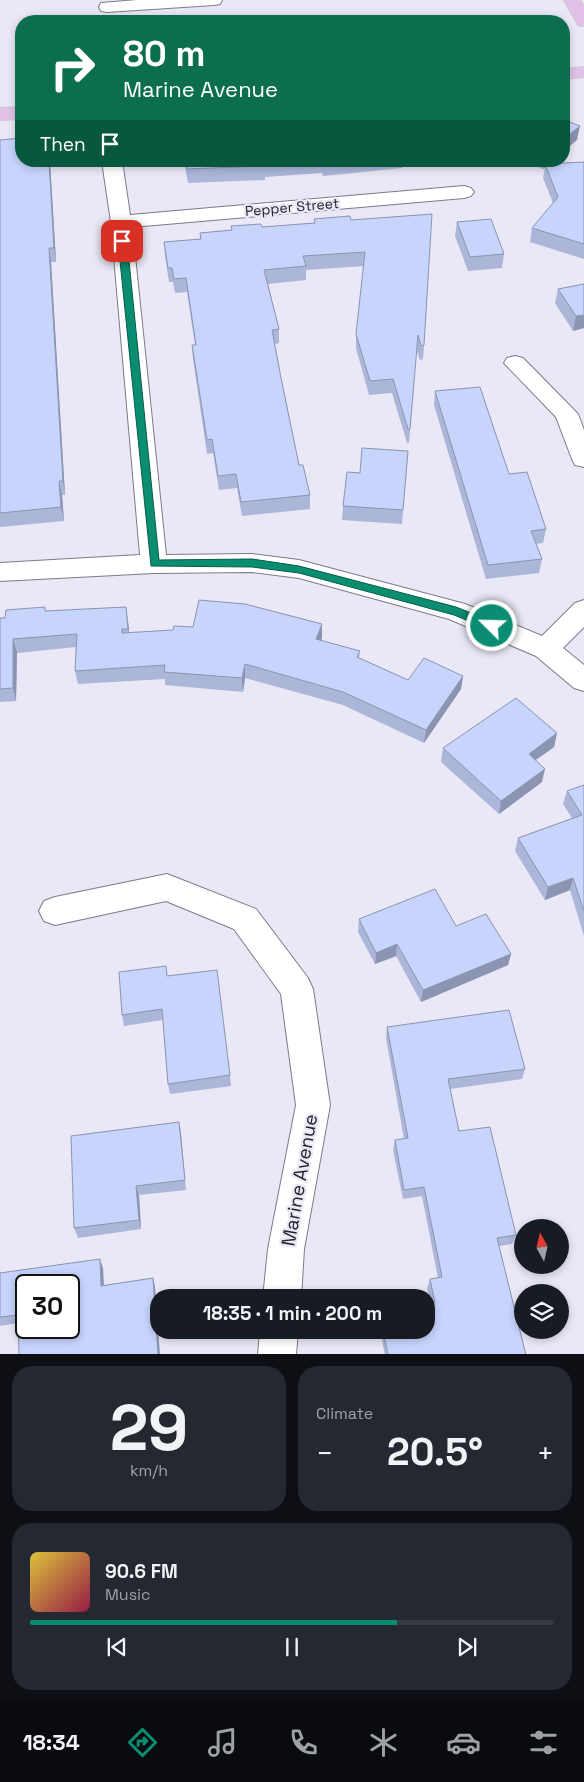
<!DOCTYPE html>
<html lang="en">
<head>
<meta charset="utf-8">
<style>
  body { margin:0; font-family:"Space Grotesk",sans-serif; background:#242831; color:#f1f3f6; height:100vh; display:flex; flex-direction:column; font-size:19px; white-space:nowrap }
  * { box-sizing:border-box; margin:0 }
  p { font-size:16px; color:#9ea1a6 }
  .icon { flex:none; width:28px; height:28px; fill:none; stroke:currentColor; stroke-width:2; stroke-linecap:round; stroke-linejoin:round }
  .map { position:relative; height:1354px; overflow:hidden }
  .details { display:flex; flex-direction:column; gap:12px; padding:12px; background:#0d0f14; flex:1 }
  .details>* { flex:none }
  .guide { position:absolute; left:15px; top:15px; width:555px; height:152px; border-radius:20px; box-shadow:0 2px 8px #0003; background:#0b6e4f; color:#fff; overflow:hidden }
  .needle { width:32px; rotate:352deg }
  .controls { position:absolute; left:514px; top:1219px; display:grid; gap:10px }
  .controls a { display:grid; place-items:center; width:55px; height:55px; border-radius:50%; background:#171b24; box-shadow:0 2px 8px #0003; font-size:25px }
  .speed { position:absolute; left:15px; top:1274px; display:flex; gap:10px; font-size:25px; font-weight:700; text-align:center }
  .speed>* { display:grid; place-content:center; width:65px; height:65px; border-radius:50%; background:#171b24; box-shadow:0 2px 8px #0003; line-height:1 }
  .speed .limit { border:2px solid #111; border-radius:8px; background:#fff; color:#111 }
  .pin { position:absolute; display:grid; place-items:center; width:42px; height:42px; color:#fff; margin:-21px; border-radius:10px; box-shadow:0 2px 8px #0006 }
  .me { position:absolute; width:55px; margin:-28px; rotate:293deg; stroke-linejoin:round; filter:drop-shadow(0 0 4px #0008) }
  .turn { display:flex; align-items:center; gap:18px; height:105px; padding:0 25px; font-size:22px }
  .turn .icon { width:65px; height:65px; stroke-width:2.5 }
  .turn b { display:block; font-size:35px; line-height:42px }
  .then { display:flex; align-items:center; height:48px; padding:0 25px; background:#0003; gap:10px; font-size:19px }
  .big { font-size:38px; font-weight:800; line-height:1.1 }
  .details .widget { flex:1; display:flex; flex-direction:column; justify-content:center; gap:8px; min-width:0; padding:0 18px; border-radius:20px; background:#242831 }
  .details .dial { align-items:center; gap:0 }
  .dial b { font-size:65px; line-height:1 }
  .song { display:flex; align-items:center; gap:15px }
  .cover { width:60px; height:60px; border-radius:8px; background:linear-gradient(135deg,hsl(50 70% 55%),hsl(340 70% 35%)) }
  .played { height:5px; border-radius:2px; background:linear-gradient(90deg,#0b8d72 70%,#363941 70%) }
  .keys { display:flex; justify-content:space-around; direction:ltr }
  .heat { display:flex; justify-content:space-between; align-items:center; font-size:28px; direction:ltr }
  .details .tiles { flex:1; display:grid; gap:12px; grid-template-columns:1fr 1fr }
  .widget:last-child { grid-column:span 2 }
  .trip { position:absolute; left:150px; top:1289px; width:285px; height:50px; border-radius:20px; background:#171b24; box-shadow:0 2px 8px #0003; font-weight:800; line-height:50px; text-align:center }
  .tab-bar { display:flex; height:80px; justify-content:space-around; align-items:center; background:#090b0e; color:#9ea1a6 }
  .tab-bar .icon { width:35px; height:35px }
  .tab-bar .active { color:#0b8d72 }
  .tab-bar b { font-size:22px; color:#f1f3f6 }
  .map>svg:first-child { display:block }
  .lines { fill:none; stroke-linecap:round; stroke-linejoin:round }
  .minor-casing { stroke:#7d7a88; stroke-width:2 }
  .primary-casing { stroke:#cbcbcc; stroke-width:2 }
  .minor { fill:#fff; fill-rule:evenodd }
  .primary { fill:#e2c1e9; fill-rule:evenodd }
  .wall { fill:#abb6d9 }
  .shaded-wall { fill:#8b94b0 }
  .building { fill:#c7d4fc; stroke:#8b94b0; fill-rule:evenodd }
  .route { fill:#0b8d72; stroke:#075c4a }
  .labels { text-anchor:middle; stroke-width:4.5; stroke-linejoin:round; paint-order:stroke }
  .far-street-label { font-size:14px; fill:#26252b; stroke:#eae7f6 }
  .near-street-label { font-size:19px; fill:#26252b; stroke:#eae7f6 }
</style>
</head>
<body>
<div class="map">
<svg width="584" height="1355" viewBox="0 0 584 1355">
  <rect width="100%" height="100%" fill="#eae7f6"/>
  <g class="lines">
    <defs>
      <path id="minor" d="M137 0H222L220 4 214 5 107 12 101 11 99 7 101 3Z
        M102 161H122L130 215 464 186 471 188 474 192 471 196 464 198 132 227 166 555 252 554 299 560 465 604 542 636 575 603 584 600V627L563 648 584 665V691L574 688 536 656 449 619 299 578 252 572 154 573 0 581V563L140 555 111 222Z
        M515 356 523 358 578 414 584 430V467L575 465 572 459 556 417 504 363 507 358Z
        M167 874 256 909 308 978 313 989 330 1105 304 1249 301 1298H263L268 1249 296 1105 281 994 234 929 166 901 55 925 44 921 39 911 44 901 55 897Z
        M260 1330H298L296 1355H258Z"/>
      <path id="primary" d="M564 0H580L584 6V26L578 25Z
        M584 67V77L564 79V69Z
        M21 107V119L0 120V108Z"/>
    </defs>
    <use href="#minor" class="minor-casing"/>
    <use href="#primary" class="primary-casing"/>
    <use href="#minor" class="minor"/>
    <use href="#primary" class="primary"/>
  </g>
  <path class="wall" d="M0 140 21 161H50L56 262H51L65 495H62L64 521 0 527Z
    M184 161H402V168L323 176 322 173 265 177V180L188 183Z
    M522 161H552L549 164 584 162V259L530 242 532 228 553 203 543 178 545 168 543 169Z
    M314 219 351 220 424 345 423 359 420 360 416 349 409 443H407L392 393 369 395 356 348V334L364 266 306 270V280L268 284 279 329V343L275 344 281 378 299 465 310 495V509L242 516 237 488 219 490 213 453 207 454 193 359 192 345H195L187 292 175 293 173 282H169L165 256 164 242 200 239V233L231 230V226L262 227 314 223Z
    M457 222 504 254 502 268 468 271 455 236Z
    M584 284V328L573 331 555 303 558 289Z
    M435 391 509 474 546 529 543 543 536 544 542 559 539 573 486 579 434 405Z
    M408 451 402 524 342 520 343 506Z
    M46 611 128 621 129 633 322 638 321 641 360 651 359 658 408 680 463 676 461 689 424 743 343 705 245 678 243 692 165 685V679L78 684 75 671 76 647 17 653 16 701 0 702V618Z
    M557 733 554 747 535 760 542 782 499 814 441 762 443 748Z
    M584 785V936L570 890 545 900 515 851 518 838 572 818 563 804 567 791Z
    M359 919 456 926 511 954 508 965 421 1002 396 956 375 964 358 932Z
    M168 976 230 1075 231 1086 170 1094 168 1084 163 1020 124 1026 122 1015Z
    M387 1027 525 1069 522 1079 450 1089 459 1131 516 1235 512 1244 499 1246 526 1355H385L380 1330H426L431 1304 427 1288 430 1279 438 1278 422 1196 403 1199 393 1150 395 1140 404 1139 386 1038Z
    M179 1122 186 1190 139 1195 141 1229 78 1238 74 1228Z
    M103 1268 104 1285 153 1278 155 1287 18 1323 0 1326V1273Z"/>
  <path class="shaded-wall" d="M580 126 577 140 564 151V139Z
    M49 161H50L56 262 54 248Z
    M544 161H552L546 167 545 164V168L543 169Z
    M49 248 51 262 65 495 63 481Z
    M584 315V328L573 331 576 316Z
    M59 481 62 495 64 521 61 507Z
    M126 607 128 621 130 642 128 629Z
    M322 624V638L315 653 316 639Z
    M13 639 17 653 16 701 13 688Z
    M245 664V678L243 692 242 678Z
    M463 676 461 689 424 743 426 730Z
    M557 733 554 747 526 767 529 754Z
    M545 769 542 782 499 814 501 801Z
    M573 878 570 890 545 900 548 887Z
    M397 944 396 956 375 964 376 953Z
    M511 954 508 965 421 1002 423 990Z
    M179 1122 181 1133 186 1190 185 1180Z
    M136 1186 139 1195 141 1229 139 1220Z
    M100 1259 103 1268 104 1294 101 1286Z
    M153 1278 155 1287 160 1355H158Z"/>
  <path class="building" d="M564 120 580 126 564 139Z
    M21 138V161H49L54 248H49L63 481H59L61 507 0 513V140Z
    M186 161H289L264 163V166L187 169Z
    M584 162V244L532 228 558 197 545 164Z
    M432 214 424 345 421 346 418 335 410 429H408L393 379 370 381 356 334 365 252 303 256 306 266 264 270 279 329 272 330 281 378 299 465H303L310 495 241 502 236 474 218 476 212 439 207 440 192 345H196L186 278 174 279 172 268H168L164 242 201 239 200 233 232 230 231 226 261 224 262 227 315 223 314 219 350 216 351 220Z
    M491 219 504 254 470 257 457 222Z
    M584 284V315L576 316 558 289Z
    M480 387 509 474 527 472 546 529 531 531 542 559 488 565 435 391Z
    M362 448 408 451 403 510 343 506 347 472 360 473Z
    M199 600 245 604 322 624 316 639 360 651 357 657 408 680 424 658 463 676 426 730 343 692 245 664 242 678 164 672 165 665 75 671 77 634 13 639V688L0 689V618H5L6 610 45 607V611L126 607 128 629H122V633L173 630 174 626 193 627Z
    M516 698 557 733 529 754 545 769 501 801 443 748Z
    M584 785V911L573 878 548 887 518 838 582 815 567 791Z
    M435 889 456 926 486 914 511 954 423 990 397 944 376 953 359 919Z
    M166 966 167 976 217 970 230 1075 168 1084 162 1009 122 1015 119 972Z
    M509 1010 525 1069 448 1079 459 1131 490 1127 516 1235 497 1238 526 1355H388L383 1330H426V1305L435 1303 430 1279 442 1277 424 1187 404 1190 395 1140 408 1138 387 1027Z
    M179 1122 185 1180 136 1186 139 1220 74 1228 71 1136Z
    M100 1259 101 1286 153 1278 158 1355H19L18 1315 0 1317V1273ZM26 1285H69V1328H26Z"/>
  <path class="route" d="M122 238 127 241 159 560 252 559 299 566 456 607 496 623 498 626 496 629H488L454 615 299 573 252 567 151 566 118 241Z"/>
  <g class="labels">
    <g class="far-street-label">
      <text transform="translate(292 207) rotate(-5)" y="5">Pepper Street</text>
    </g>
    <g class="near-street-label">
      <text transform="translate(299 1180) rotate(-80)" y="7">Marine Avenue</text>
    </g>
  </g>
</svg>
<div class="controls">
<a><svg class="needle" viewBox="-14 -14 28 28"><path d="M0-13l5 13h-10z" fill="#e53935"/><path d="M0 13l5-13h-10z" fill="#9ea1a6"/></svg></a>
<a><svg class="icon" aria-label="layers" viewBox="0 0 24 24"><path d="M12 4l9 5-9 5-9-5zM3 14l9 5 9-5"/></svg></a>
</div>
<div class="speed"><div class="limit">30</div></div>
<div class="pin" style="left:122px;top:241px;background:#d93025"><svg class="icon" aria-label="arrive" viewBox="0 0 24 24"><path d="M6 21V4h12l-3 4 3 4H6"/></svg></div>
<svg class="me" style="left:492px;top:626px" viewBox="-20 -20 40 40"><circle r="17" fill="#0b8d72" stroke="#fff" stroke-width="3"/><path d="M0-11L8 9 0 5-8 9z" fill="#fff"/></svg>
<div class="trip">18:35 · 1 min · 200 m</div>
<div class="guide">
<div class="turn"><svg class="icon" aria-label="right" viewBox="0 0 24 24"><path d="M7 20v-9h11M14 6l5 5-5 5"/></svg><div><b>80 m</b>Marine Avenue</div></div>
<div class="then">Then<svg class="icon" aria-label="arrive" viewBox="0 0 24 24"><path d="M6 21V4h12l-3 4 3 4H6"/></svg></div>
</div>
</div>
<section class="details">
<div class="tiles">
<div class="widget dial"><b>29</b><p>km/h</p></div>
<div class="widget"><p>Climate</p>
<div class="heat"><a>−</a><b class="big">20.5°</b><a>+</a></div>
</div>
<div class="widget">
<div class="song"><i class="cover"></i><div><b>90.6 FM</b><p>Music</p></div></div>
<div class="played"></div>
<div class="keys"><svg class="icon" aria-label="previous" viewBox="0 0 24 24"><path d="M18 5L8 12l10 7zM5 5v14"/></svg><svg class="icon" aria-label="pause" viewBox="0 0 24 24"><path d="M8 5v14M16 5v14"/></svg><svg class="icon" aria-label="next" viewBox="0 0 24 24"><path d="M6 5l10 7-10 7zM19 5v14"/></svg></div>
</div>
</div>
</section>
<nav class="tab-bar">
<b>18:34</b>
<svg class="icon active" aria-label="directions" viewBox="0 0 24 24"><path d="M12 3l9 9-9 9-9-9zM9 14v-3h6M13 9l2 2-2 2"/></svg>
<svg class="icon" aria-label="music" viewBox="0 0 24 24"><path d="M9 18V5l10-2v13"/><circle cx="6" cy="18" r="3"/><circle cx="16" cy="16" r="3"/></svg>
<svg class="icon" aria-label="phone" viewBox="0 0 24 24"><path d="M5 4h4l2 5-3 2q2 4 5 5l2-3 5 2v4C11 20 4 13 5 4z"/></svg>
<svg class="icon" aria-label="climate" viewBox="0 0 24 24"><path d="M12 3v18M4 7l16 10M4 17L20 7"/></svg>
<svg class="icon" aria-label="car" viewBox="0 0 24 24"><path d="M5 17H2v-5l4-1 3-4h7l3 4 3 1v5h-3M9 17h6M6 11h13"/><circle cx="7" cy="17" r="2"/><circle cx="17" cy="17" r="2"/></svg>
<svg class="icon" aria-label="filters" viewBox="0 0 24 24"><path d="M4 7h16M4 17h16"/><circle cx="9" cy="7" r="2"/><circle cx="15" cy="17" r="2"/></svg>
</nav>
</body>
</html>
